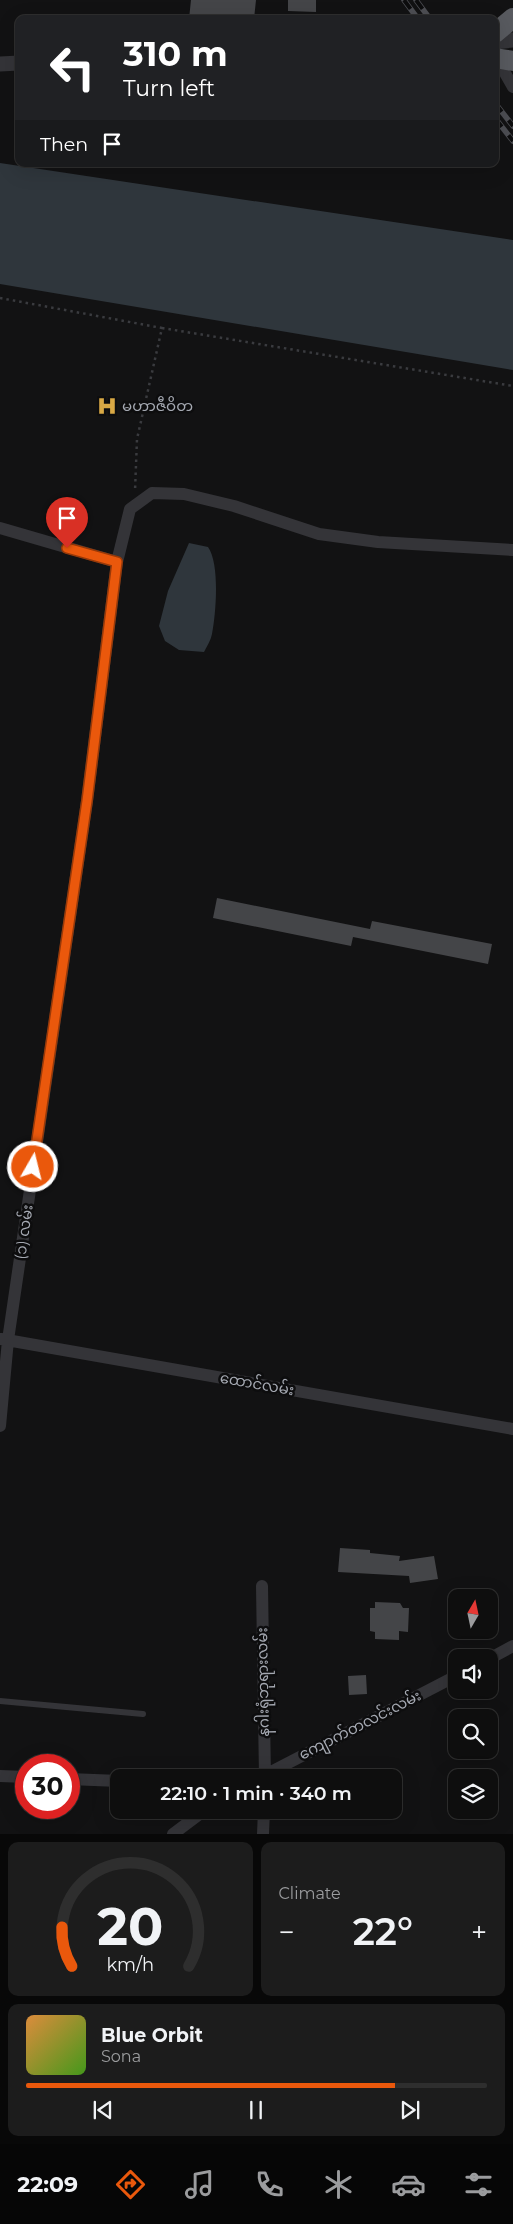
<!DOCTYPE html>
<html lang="en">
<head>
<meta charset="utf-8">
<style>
  body { margin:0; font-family:Montserrat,"Noto Sans Myanmar",sans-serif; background:#1c1c1c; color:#f1f3f6; height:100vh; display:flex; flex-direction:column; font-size:19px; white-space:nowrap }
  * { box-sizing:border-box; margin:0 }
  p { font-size:16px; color:#9b9c9e }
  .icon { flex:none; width:28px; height:28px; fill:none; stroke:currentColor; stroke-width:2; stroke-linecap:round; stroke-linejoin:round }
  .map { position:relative; height:1834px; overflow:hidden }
  .sheet { display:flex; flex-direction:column; gap:8px; padding:8px; background:#080808; flex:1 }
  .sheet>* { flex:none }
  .guide { position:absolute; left:15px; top:15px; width:484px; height:152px; border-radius:10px; box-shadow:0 5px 20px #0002,0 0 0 1px #2e2e2e; background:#202124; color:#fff; overflow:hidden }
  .needle { width:32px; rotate:9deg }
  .fabs { position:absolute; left:448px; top:1589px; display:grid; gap:10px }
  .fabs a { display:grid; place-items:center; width:50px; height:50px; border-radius:10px; background:#0e0e0e; box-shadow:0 5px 20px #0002,0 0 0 1px #2e2e2e; font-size:25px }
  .speed { position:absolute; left:15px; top:1754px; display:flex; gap:10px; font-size:25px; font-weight:700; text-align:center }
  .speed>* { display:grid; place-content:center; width:65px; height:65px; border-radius:50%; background:#0e0e0e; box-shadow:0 5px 20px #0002,0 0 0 1px #2e2e2e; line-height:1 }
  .speed .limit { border:8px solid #d22; background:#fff; color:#111 }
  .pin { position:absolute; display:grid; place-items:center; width:42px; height:42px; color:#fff; margin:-51px -21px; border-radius:50% 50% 50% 0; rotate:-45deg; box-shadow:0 0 5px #0007 }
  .pin .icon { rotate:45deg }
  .me { position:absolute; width:55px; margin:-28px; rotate:8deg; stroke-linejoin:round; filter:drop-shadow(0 0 4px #0008) }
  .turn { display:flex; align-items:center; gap:18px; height:105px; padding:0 25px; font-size:22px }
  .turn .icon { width:65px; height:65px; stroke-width:2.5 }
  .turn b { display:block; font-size:35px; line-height:42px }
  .then { display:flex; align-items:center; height:48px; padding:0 25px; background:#0003; gap:10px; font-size:19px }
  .big { font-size:38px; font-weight:600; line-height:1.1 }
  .sheet .widget { flex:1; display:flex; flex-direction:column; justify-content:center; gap:8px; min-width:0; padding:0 18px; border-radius:10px; background:#1c1c1c }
  .sheet .dial { align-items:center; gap:0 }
  .dial svg { height:130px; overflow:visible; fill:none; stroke:#2e2e2e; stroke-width:7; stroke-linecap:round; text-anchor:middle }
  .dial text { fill:#f1f3f6; stroke:none }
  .song { display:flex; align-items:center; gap:15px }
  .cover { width:60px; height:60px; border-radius:8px; background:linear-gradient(135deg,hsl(30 70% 55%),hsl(100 70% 35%)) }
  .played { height:5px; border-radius:2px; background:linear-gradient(90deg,#ea580c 80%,#2e2e2e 80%) }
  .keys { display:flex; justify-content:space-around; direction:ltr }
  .heat { display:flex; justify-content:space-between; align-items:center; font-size:28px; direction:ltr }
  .sheet .tiles { flex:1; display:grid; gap:8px; grid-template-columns:1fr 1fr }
  .widget:last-child { grid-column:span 2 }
  .trip { position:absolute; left:110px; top:1769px; width:292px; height:50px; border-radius:10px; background:#0e0e0e; box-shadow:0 5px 20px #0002,0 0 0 1px #2e2e2e; font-weight:600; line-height:50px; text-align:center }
  .tab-bar { display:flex; height:80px; justify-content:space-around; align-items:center; background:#060606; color:#9b9c9e }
  .tab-bar .icon { width:35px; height:35px }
  .tab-bar .selected { color:#ea580c }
  .tab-bar b { font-size:22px; color:#f1f3f6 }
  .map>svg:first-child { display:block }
  .water { fill:#2f363c }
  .building { fill:#444548 }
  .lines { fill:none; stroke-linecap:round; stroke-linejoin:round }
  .path { stroke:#3a3b3f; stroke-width:2.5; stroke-dasharray:2.5 4; stroke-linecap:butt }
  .service { stroke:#343438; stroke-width:6 }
  .minor { stroke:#343438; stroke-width:12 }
  .tertiary { stroke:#343438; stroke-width:15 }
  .trunk { stroke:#585a5f; stroke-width:20 }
  .rail-casing { stroke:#4d4e53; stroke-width:5.5 }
  .rail { stroke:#0d0d0e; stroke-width:4; stroke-dasharray:11; stroke-linecap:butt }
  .route-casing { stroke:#983908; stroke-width:12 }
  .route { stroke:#ea580c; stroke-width:9 }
  .labels { text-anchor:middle; stroke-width:5; stroke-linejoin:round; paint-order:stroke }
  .poi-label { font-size:15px; fill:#a5a9b2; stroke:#0d0d0e; text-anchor:start }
  .street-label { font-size:15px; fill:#a5a9b2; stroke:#0d0d0e }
</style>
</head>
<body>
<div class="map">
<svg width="513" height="1834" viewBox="0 0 513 1834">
  <rect width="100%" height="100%" fill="#121213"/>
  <path class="water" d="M0 163 513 240V370L0 284Z
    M189 543 208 547C220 564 216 613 212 634 211 640 207 646 204 652L179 650 165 641 159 626 168 591Z"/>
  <path class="building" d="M191 0H256L254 19 225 16 224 19H189Z
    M288 0H316V12L288 11Z
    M217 898 370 929 372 921 492 944 488 964 353 937 351 946 213 918Z
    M340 1548 370 1550V1553L400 1556 399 1561 434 1556 438 1579 410 1583 409 1576 338 1572Z
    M375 1602 400 1603 403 1608H409L408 1632 399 1631V1640L375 1639V1632L370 1631V1608H375Z
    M366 1675 367 1694 349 1695 348 1676Z"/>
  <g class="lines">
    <path class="path" d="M0 298 162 328 137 439 135 491
      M162 328 513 386"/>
    <path class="service" d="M0 1701 143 1714"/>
    <path class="minor" d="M497 59 513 87
      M0 528 117 562
      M1 1339 513 1429
      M0 1426 8 1340 87 801 117 562 130 509 152 493 184 494 234 506 319 534 378 542 513 550
      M262 1586 265 1778
      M489 1659 513 1646
      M265 1775 456 1676
      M0 1776 26 1777
      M69 1779 119 1781
      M173 1834 205 1810
      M263 1834 264 1810"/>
    <path class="tertiary" d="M495 42 513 40
      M0 64 19 63"/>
    <path class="trunk" d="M495 33 513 18
      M495 58 513 61"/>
    <defs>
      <path id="rail" d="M404 0 418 19
        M416 0 430 19
        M495 103 513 126
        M495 118 513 141"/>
    </defs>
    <use href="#rail" class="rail-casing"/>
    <use href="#rail" class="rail"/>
  </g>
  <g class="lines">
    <defs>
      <path id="route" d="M33 1167 87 801 117 562 67 548"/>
    </defs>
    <use href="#route" class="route-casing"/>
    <use href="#route" class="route"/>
  </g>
  <defs>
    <symbol id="hospital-bare" viewBox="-9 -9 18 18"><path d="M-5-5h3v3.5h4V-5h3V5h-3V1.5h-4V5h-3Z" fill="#d9a945" stroke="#0d0d0e" stroke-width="2.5" paint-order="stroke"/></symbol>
  </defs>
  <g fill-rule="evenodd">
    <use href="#hospital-bare" x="93" y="392" width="28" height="28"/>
  </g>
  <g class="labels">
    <g class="poi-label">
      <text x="122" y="411">မဟာဇီဝိတ</text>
    </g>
    <g class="street-label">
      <text transform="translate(24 1232) rotate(-82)" y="5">(၁) လမ်း</text>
      <text transform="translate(257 1384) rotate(10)" y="5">ထောင်လမ်း</text>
      <text transform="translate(263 1682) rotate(-91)" y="5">နဂါးရုံဘုရားလမ်း</text>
      <text transform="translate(360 1725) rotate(-27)" y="5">ကျောက်တလင်းလမ်း</text>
    </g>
  </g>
</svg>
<div class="fabs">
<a><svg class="needle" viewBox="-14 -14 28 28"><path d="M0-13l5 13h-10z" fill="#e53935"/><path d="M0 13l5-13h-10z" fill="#9b9c9e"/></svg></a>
<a><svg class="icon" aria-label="sound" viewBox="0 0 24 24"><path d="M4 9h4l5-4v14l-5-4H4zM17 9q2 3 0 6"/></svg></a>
<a><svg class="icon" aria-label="search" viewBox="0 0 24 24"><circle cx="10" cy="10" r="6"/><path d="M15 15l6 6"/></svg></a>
<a><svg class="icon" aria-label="layers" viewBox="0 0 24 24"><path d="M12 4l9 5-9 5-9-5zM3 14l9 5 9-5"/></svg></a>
</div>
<div class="speed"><div class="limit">30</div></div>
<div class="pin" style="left:67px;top:548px;background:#d93025"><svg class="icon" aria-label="arrive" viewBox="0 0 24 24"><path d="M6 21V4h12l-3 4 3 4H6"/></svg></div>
<svg class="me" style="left:33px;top:1167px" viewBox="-20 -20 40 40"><circle r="17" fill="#ea580c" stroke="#fff" stroke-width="3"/><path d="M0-11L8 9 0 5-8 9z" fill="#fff"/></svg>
<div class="trip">22:10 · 1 min · 340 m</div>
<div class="guide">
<div class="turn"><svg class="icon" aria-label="left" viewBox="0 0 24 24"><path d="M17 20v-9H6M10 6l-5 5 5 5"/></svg><div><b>310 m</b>Turn left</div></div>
<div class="then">Then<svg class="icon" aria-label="arrive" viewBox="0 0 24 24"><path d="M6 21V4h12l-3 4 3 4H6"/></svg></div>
</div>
</div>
<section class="sheet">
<div class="tiles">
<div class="widget dial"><svg viewBox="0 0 100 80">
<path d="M14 69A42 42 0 1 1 86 69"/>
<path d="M14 69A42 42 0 0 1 8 45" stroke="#ea580c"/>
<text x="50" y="56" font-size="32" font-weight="700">20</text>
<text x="50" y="72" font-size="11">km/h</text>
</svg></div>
<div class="widget"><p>Climate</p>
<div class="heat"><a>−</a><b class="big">22°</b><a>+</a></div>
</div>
<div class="widget">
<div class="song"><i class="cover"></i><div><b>Blue Orbit</b><p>Sona</p></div></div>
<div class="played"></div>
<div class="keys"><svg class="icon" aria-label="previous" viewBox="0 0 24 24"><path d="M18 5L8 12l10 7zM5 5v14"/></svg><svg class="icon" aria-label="pause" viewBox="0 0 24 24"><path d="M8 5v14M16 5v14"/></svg><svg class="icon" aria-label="next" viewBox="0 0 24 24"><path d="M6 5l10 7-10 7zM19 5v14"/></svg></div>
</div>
</div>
</section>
<nav class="tab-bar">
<b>22:09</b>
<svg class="icon selected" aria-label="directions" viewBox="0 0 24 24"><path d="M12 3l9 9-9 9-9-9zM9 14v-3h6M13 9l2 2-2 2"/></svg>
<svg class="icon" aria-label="music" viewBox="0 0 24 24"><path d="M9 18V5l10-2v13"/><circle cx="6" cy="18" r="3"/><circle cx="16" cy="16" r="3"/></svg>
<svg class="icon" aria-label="phone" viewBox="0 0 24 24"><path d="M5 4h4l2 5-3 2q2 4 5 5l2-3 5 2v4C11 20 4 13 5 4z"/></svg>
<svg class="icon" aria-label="climate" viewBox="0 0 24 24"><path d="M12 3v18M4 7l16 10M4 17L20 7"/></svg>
<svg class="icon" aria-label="car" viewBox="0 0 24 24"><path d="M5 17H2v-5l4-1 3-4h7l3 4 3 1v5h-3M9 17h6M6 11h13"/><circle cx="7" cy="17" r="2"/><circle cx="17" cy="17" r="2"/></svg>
<svg class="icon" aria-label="filters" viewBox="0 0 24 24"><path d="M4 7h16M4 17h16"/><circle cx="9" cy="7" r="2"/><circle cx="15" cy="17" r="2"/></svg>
</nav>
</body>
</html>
